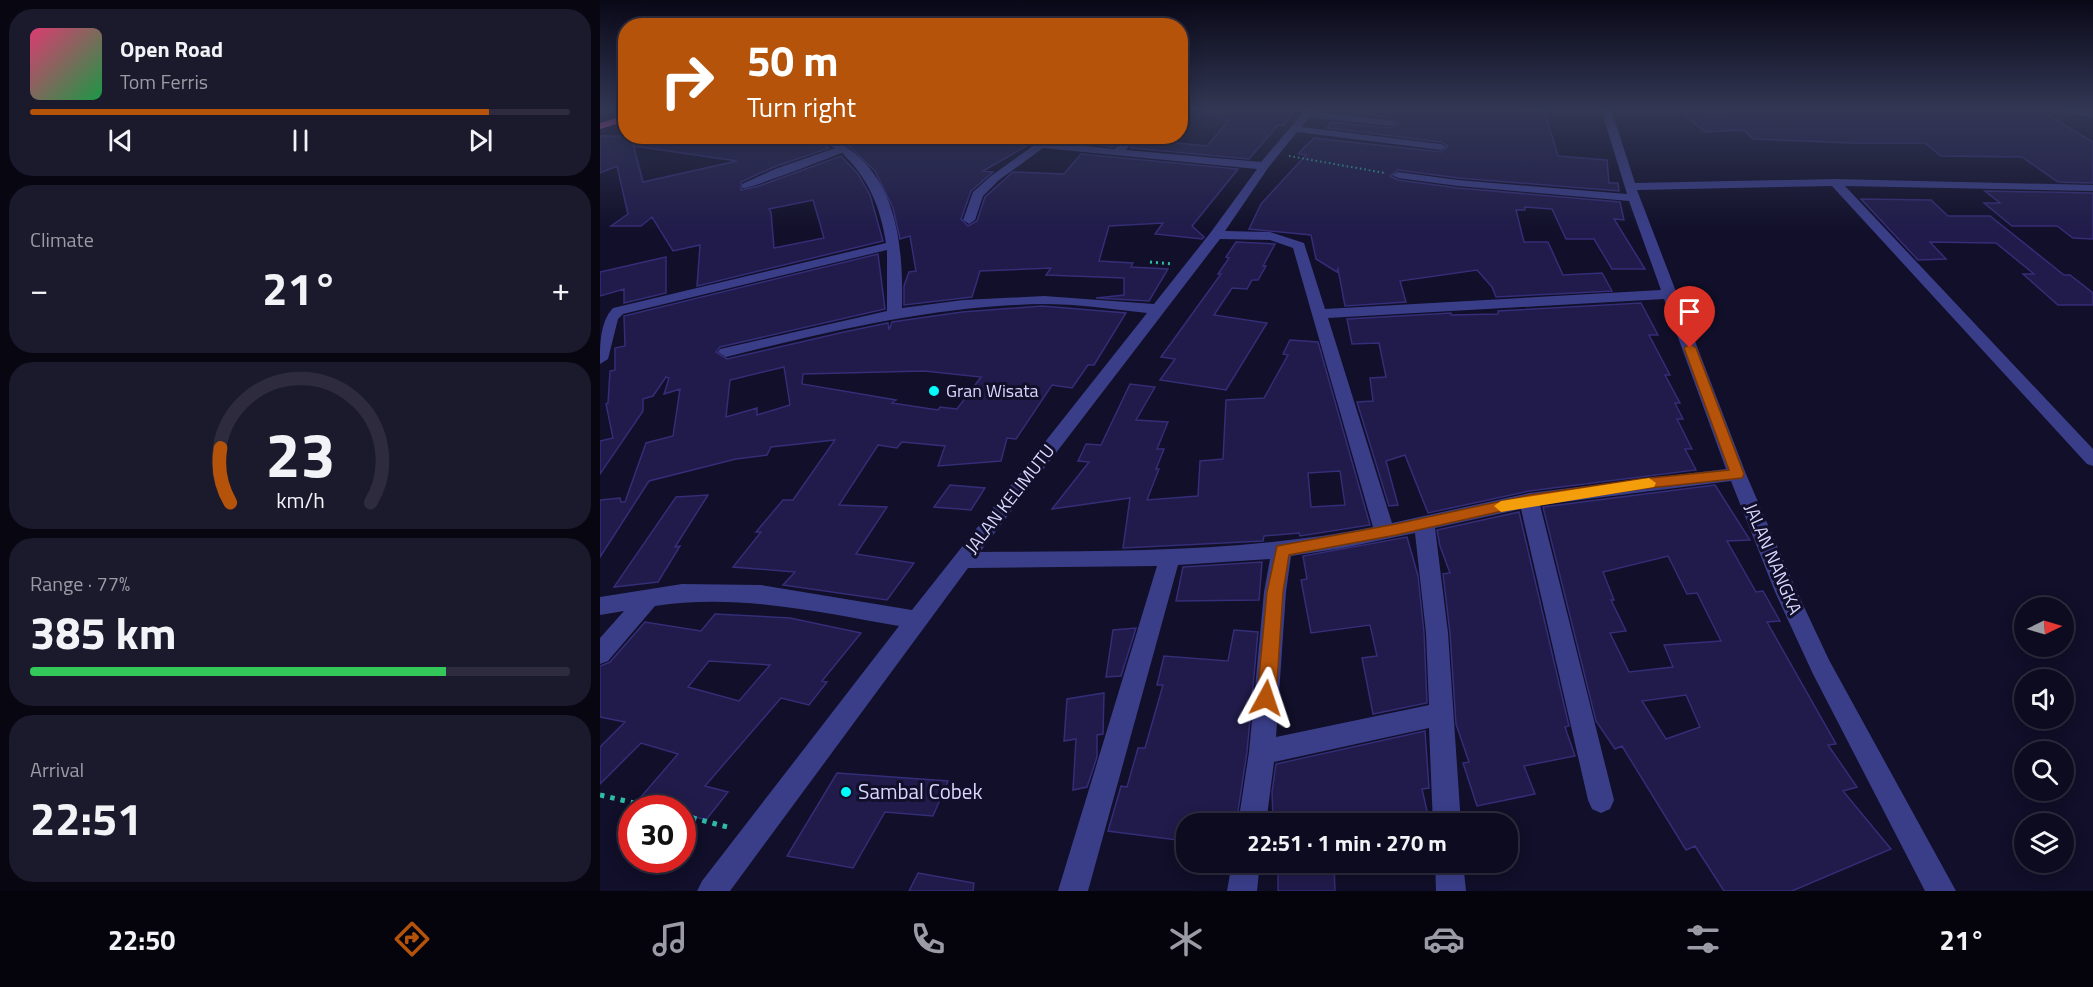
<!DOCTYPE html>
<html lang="en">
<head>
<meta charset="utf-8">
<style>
  body { margin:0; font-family:"Titillium Web",sans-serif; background:#1b192c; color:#f1f3f6; height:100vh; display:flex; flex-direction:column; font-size:22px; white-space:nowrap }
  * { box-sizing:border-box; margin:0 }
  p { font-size:20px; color:#9a9ba4 }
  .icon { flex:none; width:33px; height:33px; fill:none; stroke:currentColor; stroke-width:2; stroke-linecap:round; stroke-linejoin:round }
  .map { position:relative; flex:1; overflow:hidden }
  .panel { display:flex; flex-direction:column; gap:9px; padding:9px; background:#070611; width:600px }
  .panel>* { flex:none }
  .guide { position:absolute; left:18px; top:18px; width:570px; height:126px; border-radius:24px; box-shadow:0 3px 15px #0003,0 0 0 2px #2d2b3d; background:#b45309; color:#fff; overflow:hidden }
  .needle { width:39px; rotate:85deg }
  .fabs { position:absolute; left:1414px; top:597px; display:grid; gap:12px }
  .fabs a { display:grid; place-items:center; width:60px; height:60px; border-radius:50%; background:#0d0b1f; box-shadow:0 3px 15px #0003,0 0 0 2px #2d2b3d; font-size:30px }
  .speed { position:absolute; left:18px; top:795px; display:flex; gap:12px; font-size:30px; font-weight:700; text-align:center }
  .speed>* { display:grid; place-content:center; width:78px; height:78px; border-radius:50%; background:#0d0b1f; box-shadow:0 3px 15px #0003,0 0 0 2px #2d2b3d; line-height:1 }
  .speed .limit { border:9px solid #d22; background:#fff; color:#111 }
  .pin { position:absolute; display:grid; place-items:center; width:51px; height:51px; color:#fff; margin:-62px -26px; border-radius:50% 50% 50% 0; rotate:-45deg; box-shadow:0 0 6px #0007 }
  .pin .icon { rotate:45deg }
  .me { position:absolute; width:66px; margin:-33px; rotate:5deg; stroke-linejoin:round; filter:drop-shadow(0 0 4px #0008) }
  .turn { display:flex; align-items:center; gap:21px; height:126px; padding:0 30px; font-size:27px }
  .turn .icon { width:78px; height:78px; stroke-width:2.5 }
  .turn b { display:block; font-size:42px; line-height:51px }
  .big { font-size:45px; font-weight:700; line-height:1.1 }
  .panel .card { flex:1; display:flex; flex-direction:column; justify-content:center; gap:9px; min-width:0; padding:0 21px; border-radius:24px; background:#1b192c }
  .panel .dial { align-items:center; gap:0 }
  .dial svg { height:156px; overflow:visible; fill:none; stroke:#2d2b3d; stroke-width:7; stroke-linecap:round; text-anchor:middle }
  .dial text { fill:#f1f3f6; stroke:none }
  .song { display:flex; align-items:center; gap:18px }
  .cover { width:72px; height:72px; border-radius:9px; background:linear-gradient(135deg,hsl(340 70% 55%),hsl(140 70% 35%)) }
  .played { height:6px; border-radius:3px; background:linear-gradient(90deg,#b45309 85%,#2d2b3d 85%) }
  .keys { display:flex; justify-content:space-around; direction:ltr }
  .heat { display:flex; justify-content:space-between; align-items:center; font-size:33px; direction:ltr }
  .charge { height:9px; border-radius:4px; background:linear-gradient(90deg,#34c759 77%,#2d2b3d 0) }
  .trip { position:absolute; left:576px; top:813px; width:342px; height:60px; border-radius:24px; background:#0d0b1f; box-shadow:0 3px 15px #0003,0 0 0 2px #2d2b3d; font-weight:700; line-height:60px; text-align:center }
  .tab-bar { display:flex; height:96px; justify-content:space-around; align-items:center; background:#05040c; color:#9a9ba4 }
  .tab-bar .icon { width:42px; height:42px }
  .tab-bar .active { color:#b45309 }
  .tab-bar b { font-size:27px; color:#f1f3f6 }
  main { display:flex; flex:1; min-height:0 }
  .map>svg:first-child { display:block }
  .building { fill:#201b4a; stroke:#342d77; stroke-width:1.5; fill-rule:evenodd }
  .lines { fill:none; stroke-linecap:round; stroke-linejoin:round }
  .path-far2 { stroke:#2dbda7; stroke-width:2; stroke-dasharray:1.5 3; stroke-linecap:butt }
  .path-far1 { stroke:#2dbda7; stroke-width:3; stroke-dasharray:2 4; stroke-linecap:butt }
  .path { stroke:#2dbda7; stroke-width:5; stroke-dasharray:4.5 6; stroke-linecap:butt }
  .minor { fill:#3a3e89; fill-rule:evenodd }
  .highway { fill:#ff52b5; fill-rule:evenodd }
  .route { fill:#b45309; stroke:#753606; stroke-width:1.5 }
  .slow { fill:#f59e0b }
  .poi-dot { fill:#03fdff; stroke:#110f29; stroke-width:2 }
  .labels { text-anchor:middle; stroke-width:6; stroke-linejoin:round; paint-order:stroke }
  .poi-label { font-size:18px; fill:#d8d7ff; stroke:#110f29; text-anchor:start }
  .street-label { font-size:18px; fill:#d8d7ff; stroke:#110f29 }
  .near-poi-label { font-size:21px; fill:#d8d7ff; stroke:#110f29; text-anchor:start }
</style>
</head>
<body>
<main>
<section class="panel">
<div class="card">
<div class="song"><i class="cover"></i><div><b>Open Road</b><p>Tom Ferris</p></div></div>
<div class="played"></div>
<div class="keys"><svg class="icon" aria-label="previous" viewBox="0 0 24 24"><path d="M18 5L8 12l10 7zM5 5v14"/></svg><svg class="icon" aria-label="pause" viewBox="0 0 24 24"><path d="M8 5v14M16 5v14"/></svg><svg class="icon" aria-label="next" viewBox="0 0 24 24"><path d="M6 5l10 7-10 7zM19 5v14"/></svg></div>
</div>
<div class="card"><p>Climate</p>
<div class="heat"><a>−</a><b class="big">21°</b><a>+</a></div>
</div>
<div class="card dial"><svg viewBox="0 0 100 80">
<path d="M14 69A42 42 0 1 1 86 69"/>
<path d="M14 69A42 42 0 0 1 9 41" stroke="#b45309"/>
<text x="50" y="56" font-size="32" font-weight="700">23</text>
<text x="50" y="72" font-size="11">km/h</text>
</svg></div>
<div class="card"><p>Range · 77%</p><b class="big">385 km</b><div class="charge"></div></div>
<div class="card"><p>Arrival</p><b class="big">22:51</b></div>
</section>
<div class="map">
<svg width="1493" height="891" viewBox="0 0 1493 891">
  <rect width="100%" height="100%" fill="#110f29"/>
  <path class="building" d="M603 109H696L684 125H678L649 159 531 148 541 136H563L558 141 607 146 628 121 602 113Z
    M743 109H896L945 112 958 156 1007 160 1009 183H1018L1019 191 858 178 798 170 790 176 798 180 858 188 1020 202 1024 220 1014 219 1045 269H1012L994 239H966L952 209 925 207V210H916L924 242H948L963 275 1002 273 1012 291 896 297 892 287 877 270 800 281 806 302 745 306 738 269 737 272 716 259 711 235 649 229 661 204 706 155 698 154 714 138 841 152 848 146 841 142 727 128 731 122 791 128 798 124 791 118 739 112Z
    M1078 109H1102L1108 114 1152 112 1151 109H1438L1493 142V183L1458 182 1422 157 1341 156 1325 143H1253L1153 139 1144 130 1105 132Z
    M0 136H31L43 182 137 161 34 146V136H209L229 148 174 167 141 182V190L159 186 241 156 258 174 270 195 283 241 97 286 100 245 73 251 52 217 41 226H11L28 214 17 166 0 173ZM213 200 224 238 174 248 171 212 169 209Z
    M230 136H438L435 141 383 171 393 172 371 191 361 219 368 226 377 221 385 197 413 172 464 174 481 154 638 169 592 226 604 237 602 239 555 234 563 223 509 226 499 261 533 263 531 267 568 269 549 301 496 298 524 295V278L446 275 451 268 380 271 372 297 304 305V286L309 272 316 271 310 236 300 239 293 208 275 171 250 147Z
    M496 136H524L513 147 489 144Z
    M1385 191 1493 193V239L1473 238 1457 226H1412L1384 203H1400Z
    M1261 199 1331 200 1348 216H1390L1464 275H1470L1493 293V305H1458L1423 274H1434L1396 243 1330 242 1346 259 1318 260Z
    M636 242 675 244 663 266H666L658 280H652L647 289 632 288 614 315 667 323 626 390 560 380 575 359 561 357 621 274H618L629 258 626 257Z
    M278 254 285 309 120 347 116 352 127 359 244 332 288 323 289 330 292 322 362 312 442 306 526 313 494 365H488L472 388 452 385 416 439 407 438 401 461 338 466 345 446 302 442 297 448 278 445 239 505 287 507 256 554 314 563 287 600 183 585 195 572 133 567 161 532H156L183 500H193L235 440 171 447 167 455 136 459 49 481 0 557V500L20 498 21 502H25L46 443 73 436 80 389 64 394 69 378 66 377 53 396 43 399V411L0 474V441L13 438 6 404 8 403 10 371 15 370V348L25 346 24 316ZM184 367 190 405 157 415V408L126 417 130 380ZM324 371 381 377 357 409 340 407 338 410 292 403 296 400 202 384 203 374Z
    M66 257V293L24 303V289L0 296V272Z
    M1041 303 1058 335H1049L1070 375H1065L1080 403H1075L1083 419H1077L1092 449H1085L1096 470 929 491 828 513 805 455 786 461 798 505 789 506 757 402 773 401 770 378 786 377 779 343 752 344 747 319 851 313V315L898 314V311Z
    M690 340 718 342 770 525 700 536 699 533 664 536 663 541 523 548 530 498 452 509 489 462 478 461 486 444 501 445 530 384 555 387 536 420 568 422 557 449H564L556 469H559L547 500 598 496 600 461 623 459 626 400 664 398 688 355 683 354ZM740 471 745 505 711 507 708 473Z
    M350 485 385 488 371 510 334 507Z
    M1115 485 1150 540 1127 541 1156 592 1163 591 1180 621 1167 622 1236 744 1228 745 1257 787 1243 791 1291 849 1192 891H1124L1095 846 1086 850 1022 746 1015 749 996 721 943 507ZM1068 556 1087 594 1097 593 1121 641 1064 645 1073 667 1029 672 1010 633 1026 631 1011 600H1014L1003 572ZM1086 695 1100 727 1066 739 1042 701Z
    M108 495 75 547 80 546 58 582 14 587 76 497Z
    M919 512 969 726 965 727 975 756 924 766 935 794 877 806 863 763 869 762 856 724 850 633 843 574 850 573 840 546 837 530Z
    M807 537 818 576 824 633 827 703 773 714 762 658 777 656 770 625 711 633 701 580 707 579 703 556Z
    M662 562 659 600 576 601 583 567Z
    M115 614 190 618 261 633 222 681 227 682 209 705 181 698 105 786 128 792 106 820 82 813V808L40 798 78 754 41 743 0 784V747L25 722 0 717V666L10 662 45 622 101 631ZM109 661 170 665 139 701 88 687Z
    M536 628 521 676 506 677 513 630Z
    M634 630 658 632 647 752 636 824H586V835L579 833 577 840 508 831 521 786 527 787 538 748H545L563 685H557L564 656 628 661Z
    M504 693 503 734 497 735V757L487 787 473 790 476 739 464 741 467 699Z
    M825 731 829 788 822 789 830 824H677V818L673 819 672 792 676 764Z
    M237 773 348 781 333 816 285 812 253 868 187 856Z
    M734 865 735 891H678V870Z
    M318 873 374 883 373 891H309Z"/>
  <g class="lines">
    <path class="path-far2" d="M689 156 785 173"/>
    <path class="path-far1" d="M550 262 573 264"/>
    <path class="path" d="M0 795 56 808
      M82 815 131 828"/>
    <path class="minor" d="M706 109H716L714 112 791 120 796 123 791 126 709 117 702 127 841 144 846 147 841 150 697 132 668 168 625 231 670 232 704 243 725 309 1061 290 1029 201 858 186 798 178 792 175 798 172 858 180 1027 194 1001 109H1011L1035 183 1235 179 1493 185V191L1245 186 1493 449V466L1487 464 1232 186 1037 190 1146 474 1197 592 1229 660 1356 891H1325L1213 674 1175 592 1131 481 940 505 1014 800 1010 809 1001 813 992 809 988 800 921 509 835 528 848 633 861 824H833L829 728 674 762 666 824H638L649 752 664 592 670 559 578 565 488 891H458L557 566 368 568 130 891H97L102 881 299 626C218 612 137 593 55 606L8 661 0 664V638L24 611 0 615V597L82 584 161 585 312 610 547 313C512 309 477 304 442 304 334 306 230 331 126 357L118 352 120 349 287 311V250L23 314 18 319 8 359 0 364C0 344 0 322 13 308L286 243C280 206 269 179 242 153 228 158 148 190 142 188V184L175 169 235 148 211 136C232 136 245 144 260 158 300 195 303 257 302 308L363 300 444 296 554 304 611 232 657 169 443 148 399 180 383 196 375 220 369 224 363 220 373 192 391 176 437 143 441 136H452L448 142 514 149 528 136H539L526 150 661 162ZM620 239 670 240 693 248 773 527C643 553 512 551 380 552ZM1064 299 1126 469 929 493 792 523 728 318ZM815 533 826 633 829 705 676 737 686 592 691 556 743 548Z
      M1455 109H1474L1493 112V118Z
      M632 862H660L657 891H627Z
      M835 862H863L866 891H836Z"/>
    <path class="highway" d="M26 115V121L0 129V123Z"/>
  </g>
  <linearGradient id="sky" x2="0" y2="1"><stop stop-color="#090817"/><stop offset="0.47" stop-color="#323754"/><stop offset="1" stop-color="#323754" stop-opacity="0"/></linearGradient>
  <rect width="1493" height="233" fill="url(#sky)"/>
  <path class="route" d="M1090 344 1096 348 1144 474 1142 478 1040 489 929 505 796 535 689 555 683 592 676 698 673 704 666 707 660 704 657 698 667 592 677 546 796 524 929 495 1040 479 1129 470 1084 348Z"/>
  <path class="slow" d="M1049 478 1056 483 1054 487 901 512 894 506 901 501Z"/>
  <g class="poi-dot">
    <circle cx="334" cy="391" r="6"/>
    <circle cx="246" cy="792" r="6"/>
  </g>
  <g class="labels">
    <g class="poi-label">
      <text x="346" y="397">Gran Wisata</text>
    </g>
    <g class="street-label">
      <text transform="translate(410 499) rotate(-52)" y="6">JALAN KELIMUTU</text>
      <text transform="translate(1173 559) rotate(67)" y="6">JALAN NANGKA</text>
    </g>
    <g class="near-poi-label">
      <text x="258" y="799">Sambal Cobek</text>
    </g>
  </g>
</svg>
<div class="fabs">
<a><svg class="needle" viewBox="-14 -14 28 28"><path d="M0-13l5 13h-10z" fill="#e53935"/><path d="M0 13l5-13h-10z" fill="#9a9ba4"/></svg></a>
<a><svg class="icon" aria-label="sound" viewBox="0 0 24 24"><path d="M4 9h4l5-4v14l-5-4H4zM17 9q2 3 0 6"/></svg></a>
<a><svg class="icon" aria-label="search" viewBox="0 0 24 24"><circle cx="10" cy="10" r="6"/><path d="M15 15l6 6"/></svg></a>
<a><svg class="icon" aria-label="layers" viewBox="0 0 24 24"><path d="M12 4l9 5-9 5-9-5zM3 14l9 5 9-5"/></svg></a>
</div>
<div class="speed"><div class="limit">30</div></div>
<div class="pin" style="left:1090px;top:348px;background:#d93025"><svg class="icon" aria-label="arrive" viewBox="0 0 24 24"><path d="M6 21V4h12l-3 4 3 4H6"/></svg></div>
<svg class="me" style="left:666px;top:698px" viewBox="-20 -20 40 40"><path d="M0-17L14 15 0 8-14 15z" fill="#b45309" stroke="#fff" stroke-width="4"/></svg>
<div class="trip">22:51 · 1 min · 270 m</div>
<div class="guide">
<div class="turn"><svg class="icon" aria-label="right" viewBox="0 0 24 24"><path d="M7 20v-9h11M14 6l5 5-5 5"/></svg><div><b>50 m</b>Turn right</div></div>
</div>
</div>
</main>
<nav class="tab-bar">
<b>22:50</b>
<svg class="icon active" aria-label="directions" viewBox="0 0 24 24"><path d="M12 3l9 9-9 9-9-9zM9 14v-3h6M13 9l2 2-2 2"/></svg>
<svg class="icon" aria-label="music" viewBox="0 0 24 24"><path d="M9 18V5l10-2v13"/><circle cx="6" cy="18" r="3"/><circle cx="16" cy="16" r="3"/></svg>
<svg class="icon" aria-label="phone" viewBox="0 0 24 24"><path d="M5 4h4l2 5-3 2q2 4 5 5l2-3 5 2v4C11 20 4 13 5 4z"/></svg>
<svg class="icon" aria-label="climate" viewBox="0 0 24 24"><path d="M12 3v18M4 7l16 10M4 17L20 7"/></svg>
<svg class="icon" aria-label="car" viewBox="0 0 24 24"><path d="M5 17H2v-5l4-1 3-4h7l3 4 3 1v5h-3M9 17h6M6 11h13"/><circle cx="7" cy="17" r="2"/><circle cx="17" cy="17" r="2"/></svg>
<svg class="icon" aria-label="filters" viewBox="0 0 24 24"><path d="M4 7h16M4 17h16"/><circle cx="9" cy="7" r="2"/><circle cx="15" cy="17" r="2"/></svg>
<b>21°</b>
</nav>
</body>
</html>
